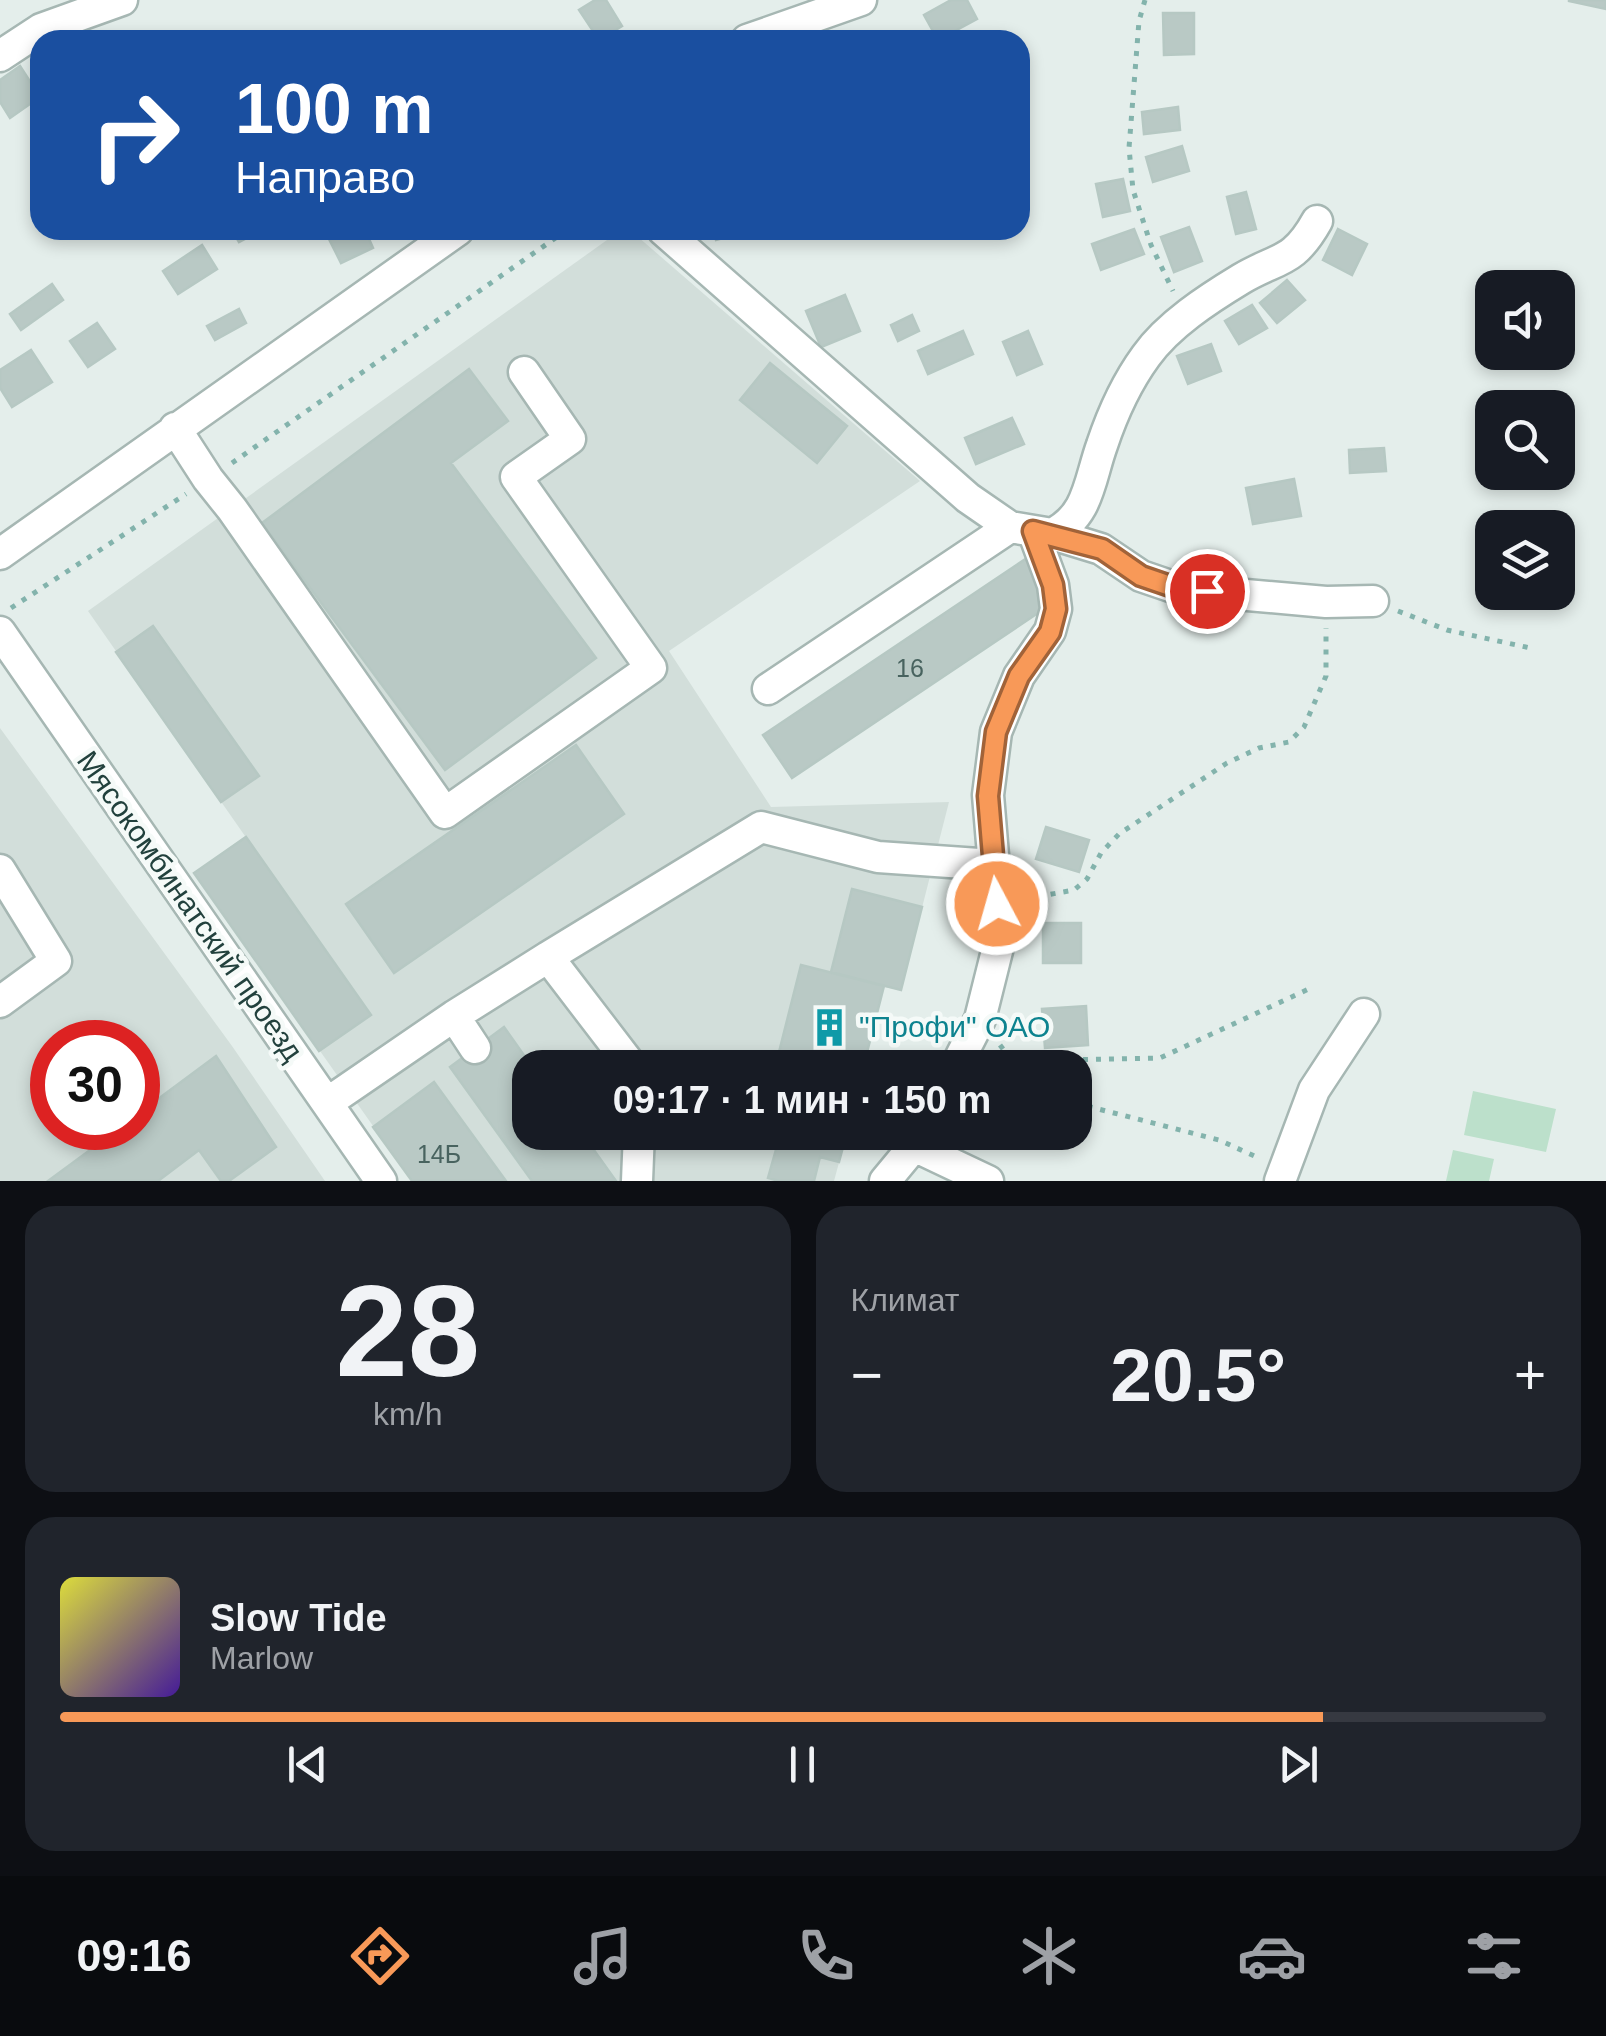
<!DOCTYPE html>
<html lang="ru">
<head>
<meta charset="utf-8">
<style>
  body { margin:0; font-family:Helvetica,sans-serif; background:#20242c; color:#f1f3f6; height:100vh; display:flex; flex-direction:column; font-size:38px; white-space:nowrap }
  * { box-sizing:border-box; margin:0 }
  p { font-size:32px; color:#9ea1a6 }
  .icon { flex:none; width:55px; height:55px; fill:none; stroke:currentColor; stroke-width:2; stroke-linecap:round; stroke-linejoin:round }
  .map { position:relative; height:1181px; overflow:hidden }
  .sheet { display:flex; flex-direction:column; gap:25px; padding:25px; background:#0d0f14; flex:1 }
  .sheet>* { flex:none }
  .top-card { position:absolute; left:30px; top:30px; width:1000px; height:210px; border-radius:30px; box-shadow:0 5px 15px #0003; background:#1a4fa0; color:#fff; overflow:hidden }
  .buttons { position:absolute; left:1475px; top:270px; display:grid; gap:20px }
  .buttons a { display:grid; place-items:center; width:100px; height:100px; border-radius:20px; background:#171b24; box-shadow:0 5px 15px #0003; font-size:50px }
  .speed { position:absolute; left:30px; top:1020px; display:flex; gap:20px; font-size:50px; font-weight:700; text-align:center }
  .speed>* { display:grid; place-content:center; width:130px; height:130px; border-radius:50%; background:#171b24; box-shadow:0 5px 15px #0003; line-height:1 }
  .speed .limit { border:15px solid #d22; background:#fff; color:#111 }
  .pin { position:absolute; display:grid; place-items:center; width:85px; height:85px; color:#fff; margin:-42px; border:5px solid #fff; border-radius:50%; box-shadow:0 2px 10px #0007 }
  .me { position:absolute; width:110px; margin:-55px; rotate:354deg; stroke-linejoin:round; filter:drop-shadow(0 0 8px #0008) }
  .turn { display:flex; align-items:center; gap:35px; height:210px; padding:0 40px; font-size:45px }
  .turn .icon { width:130px; height:130px; stroke-width:2.5 }
  .turn b { display:block; font-size:70px; line-height:85px }
  .big { font-size:75px; font-weight:700; line-height:1.1 }
  .sheet .tile { flex:1; display:flex; flex-direction:column; justify-content:center; gap:15px; min-width:0; padding:0 35px; border-radius:30px; background:#20242c }
  .sheet .dial { align-items:center; gap:0 }
  .dial b { font-size:130px; line-height:1 }
  .song { display:flex; align-items:center; gap:30px }
  .cover { width:120px; height:120px; border-radius:15px; background:linear-gradient(135deg,hsl(60 70% 55%),hsl(260 70% 35%)) }
  .played { height:10px; border-radius:5px; background:linear-gradient(90deg,#f89958 85%,#363941 85%) }
  .keys { display:flex; justify-content:space-around; direction:ltr }
  .heat { display:flex; justify-content:space-between; align-items:center; font-size:55px; direction:ltr }
  .sheet .tiles { flex:1; display:grid; gap:25px; grid-template-columns:1fr 1fr }
  .tile:last-child { grid-column:span 2 }
  .trip { position:absolute; left:512px; top:1050px; width:580px; height:100px; border-radius:30px; background:#171b24; box-shadow:0 5px 15px #0003; font-weight:700; line-height:100px; text-align:center }
  .tabs { display:flex; height:160px; justify-content:space-around; align-items:center; background:#090b0e; color:#9ea1a6 }
  .tabs .icon { width:70px; height:70px }
  .tabs .on { color:#f89958 }
  .tabs b { font-size:45px; color:#f1f3f6 }
  .map>svg:first-child { display:block }
  .built { fill:#d2deda; fill-rule:evenodd }
  .green { fill:#bce0cb }
  .building { fill:#b9c9c5; stroke:#b6c8c3; stroke-width:2.5 }
  .lines { fill:none; stroke-linecap:round; stroke-linejoin:round }
  .minor-casing { stroke:#a6b7b3; stroke-width:35 }
  .path { stroke:#83b3ac; stroke-width:5; stroke-dasharray:5 8; stroke-linecap:butt }
  .minor { stroke:#fff; stroke-width:30 }
  .route-casing { stroke:#a16339; stroke-width:25 }
  .route { stroke:#f89958; stroke-width:18 }
  .labels { text-anchor:middle; stroke-width:9; stroke-linejoin:round; paint-order:stroke }
  .number-label { font-size:25px; fill:#48635f }
  .street-label { font-size:30px; fill:#22413d; stroke:#f5faf8 }
  .culture-label { font-size:30px; fill:#0d838f; stroke:#f5faf8; text-anchor:start }
</style>
</head>
<body>
<div class="map">
<svg width="1606" height="1181" viewBox="0 0 1606 1181">
  <rect width="100%" height="100%" fill="#e4eeeb"/>
  <path class="built" d="M621 230H630L920 481 669 651 771 807 949 802 901 990 884 987 863 1067 530 1068V1132L847 1133 834 1181H412L194 873 245 836 88 611Z
    M0 728 232 1046 325 1181H0ZM52 1042H138V1128H52Z"/>
  <path class="green" d="M1473 1091 1556 1109 1546 1152 1464 1135Z
    M1453 1150 1494 1159 1489 1181H1446Z"/>
  <path class="building" d="M595 0H606L622 26 599 40 579 10Z
    M951 0H967L977 19 938 40 924 15Z
    M1606 0V9L1569 1V0Z
    M1163 13H1194V54L1164 55Z
    M20 66 40 97 10 118 0 102V80Z
    M1178 107 1180 130 1144 134 1142 112Z
    M1182 146 1189 171 1153 182 1146 157Z
    M1123 179 1130 211 1103 217 1096 184Z
    M1246 192 1256 229 1236 234 1227 197Z
    M1189 227 1202 261 1174 272 1161 237Z
    M1134 229 1144 254 1101 270 1092 244Z
    M1338 229 1367 244 1352 275 1323 260Z
    M232 230H262L239 242Z
    M332 230H365L373 248 341 263 326 233Z
    M713 230H753L716 240Z
    M202 245 217 269 178 294 163 271Z
    M1287 280 1305 300 1277 323 1260 303Z
    M52 284 63 300 21 330 10 314Z
    M845 295 860 331 821 347 806 311Z
    M1252 305 1267 328 1239 344 1225 321Z
    M239 309 246 323 215 340 207 326Z
    M912 315 919 331 898 341 891 325Z
    M97 323 115 349 88 367 70 341Z
    M963 331 973 354 928 374 918 351Z
    M1028 331 1042 364 1017 375 1003 342Z
    M1211 344 1221 371 1188 384 1177 356Z
    M31 350 52 382 12 407 0 388V370Z
    M770 363 847 426 817 463 740 400Z
    M469 369 508 421 451 463 596 658 445 770 262 523Z
    M1012 418 1024 444 976 464 965 438Z
    M1384 448 1386 471 1350 473 1349 450Z
    M1294 479 1301 516 1253 524 1246 488Z
    M1027 558 1056 601 792 778 763 735Z
    M153 626 259 776 221 802 116 652Z
    M576 745 624 814 394 973 346 904Z
    M1046 827 1089 840 1079 872 1036 859Z
    M246 837 371 1015 319 1051 194 873Z
    M852 889 922 907 901 990 831 972Z
    M1043 923H1081V963H1043Z
    M801 965 884 986 863 1068H775Z
    M1086 1006 1088 1045 1045 1048 1042 1009Z
    M504 1027 533 1068H530V1132H581L616 1181H532L450 1067Z
    M216 1056 276 1147 229 1181H221L199 1150 158 1181H48L120 1128H138V1114Z
    M434 1082 506 1181H412L373 1127Z
    M759 1132H847L839 1162 820 1157 814 1181H779L768 1178 777 1146 757 1141Z"/>
  <g class="lines">
    <defs>
      <path id="minor" d="M747 40 861 0
        M0 56 41 29 122 0
        M663 230 968 498 1010 527 1052 534 1101 549 1141 576 1179 589 1326 602 1373 601
        M175 428 208 479 232 509 445 813 651 668 516 477 570 439 524 372
        M1052 534C1089 516 1089 481 1102 445 1112 415 1127 382 1146 356 1168 325 1208 299 1241 279 1278 257 1293 264 1317 221
        M0 554 458 230
        M0 632 381 1181
        M768 689 1010 527
        M0 870 56 961 0 1002
        M548 957 761 827 878 857 993 865
        M454 1016 475 1048
        M955 1068 980 1019 1000 939 988 795 996 732 1019 676 1050 631 1056 609 1053 585 1033 531
        M327 1103 454 1016 548 957 633 1068
        M914 1146 988 1181
        M637 1181 639 1132
        M885 1181 914 1146 921 1132
        M1280 1181 1314 1090 1364 1014"/>
    </defs>
    <use href="#minor" class="minor-casing"/>
    <path class="path" d="M1145 0 1139 21 1129 148 1133 190 1151 245 1173 291
      M232 463 567 230
      M11 608 186 494
      M1398 611 1447 630 1535 649
      M1025 899 1074 890 1087 879 1101 853 1119 834 1227 763 1259 748 1289 742 1304 727 1326 676V628
      M1000 1045 1012 1061 1160 1058 1313 987
      M1075 1103 1219 1140 1261 1159"/>
    <use href="#minor" class="minor"/>
  </g>
  <g class="lines">
    <defs>
      <path id="route" d="M997 904 988 796 996 732 1019 676 1050 632 1056 609 1053 585 1033 531 1102 549 1141 576 1179 589 1207 591"/>
    </defs>
    <use href="#route" class="route-casing"/>
    <use href="#route" class="route"/>
  </g>
  <defs>
    <symbol id="building-bare" viewBox="-9 -9 18 18"><path d="M-4-6H4V6H1V3H-1V6H-4ZM-2.5-4.3h1.7v1.8h-1.7ZM.8-4.3h1.7v1.8H.8ZM-2.5-1h1.7V.8h-1.7ZM.8-1h1.7V.8H.8Z" fill="#0f9aa8" stroke="#f5faf8" stroke-width="2.5" paint-order="stroke"/></symbol>
  </defs>
  <g fill-rule="evenodd">
    <use href="#building-bare" x="802" y="1000" width="55" height="55"/>
  </g>
  <g class="labels">
    <g class="number-label">
      <text x="910" y="677">16</text>
      <text x="439" y="1163">14Б</text>
    </g>
    <g class="street-label">
      <text transform="translate(190 906) rotate(55)" y="10">Мясокомбинатский проезд</text>
    </g>
    <g class="culture-label">
      <text x="859" y="1037">"Профи" ОАО</text>
    </g>
  </g>
</svg>
<div class="buttons">
<a><svg class="icon" aria-label="sound" viewBox="0 0 24 24"><path d="M4 9h4l5-4v14l-5-4H4zM17 9q2 3 0 6"/></svg></a>
<a><svg class="icon" aria-label="search" viewBox="0 0 24 24"><circle cx="10" cy="10" r="6"/><path d="M15 15l6 6"/></svg></a>
<a><svg class="icon" aria-label="layers" viewBox="0 0 24 24"><path d="M12 4l9 5-9 5-9-5zM3 14l9 5 9-5"/></svg></a>
</div>
<div class="speed"><div class="limit">30</div></div>
<div class="pin" style="left:1207px;top:591px;background:#d93025"><svg class="icon" aria-label="arrive" viewBox="0 0 24 24"><path d="M6 21V4h12l-3 4 3 4H6"/></svg></div>
<svg class="me" style="left:997px;top:904px" viewBox="-20 -20 40 40"><circle r="17" fill="#f89958" stroke="#fff" stroke-width="3"/><path d="M0-11L8 9 0 5-8 9z" fill="#fff"/></svg>
<div class="trip">09:17 · 1 мин · 150 m</div>
<div class="top-card">
<div class="turn"><svg class="icon" aria-label="right" viewBox="0 0 24 24"><path d="M7 20v-9h11M14 6l5 5-5 5"/></svg><div><b>100 m</b>Направо</div></div>
</div>
</div>
<section class="sheet">
<div class="tiles">
<div class="tile dial"><b>28</b><p>km/h</p></div>
<div class="tile"><p>Климат</p>
<div class="heat"><a>−</a><b class="big">20.5°</b><a>+</a></div>
</div>
<div class="tile">
<div class="song"><i class="cover"></i><div><b>Slow Tide</b><p>Marlow</p></div></div>
<div class="played"></div>
<div class="keys"><svg class="icon" aria-label="previous" viewBox="0 0 24 24"><path d="M18 5L8 12l10 7zM5 5v14"/></svg><svg class="icon" aria-label="pause" viewBox="0 0 24 24"><path d="M8 5v14M16 5v14"/></svg><svg class="icon" aria-label="next" viewBox="0 0 24 24"><path d="M6 5l10 7-10 7zM19 5v14"/></svg></div>
</div>
</div>
</section>
<nav class="tabs">
<b>09:16</b>
<svg class="icon on" aria-label="directions" viewBox="0 0 24 24"><path d="M12 3l9 9-9 9-9-9zM9 14v-3h6M13 9l2 2-2 2"/></svg>
<svg class="icon" aria-label="music" viewBox="0 0 24 24"><path d="M9 18V5l10-2v13"/><circle cx="6" cy="18" r="3"/><circle cx="16" cy="16" r="3"/></svg>
<svg class="icon" aria-label="phone" viewBox="0 0 24 24"><path d="M5 4h4l2 5-3 2q2 4 5 5l2-3 5 2v4C11 20 4 13 5 4z"/></svg>
<svg class="icon" aria-label="climate" viewBox="0 0 24 24"><path d="M12 3v18M4 7l16 10M4 17L20 7"/></svg>
<svg class="icon" aria-label="car" viewBox="0 0 24 24"><path d="M5 17H2v-5l4-1 3-4h7l3 4 3 1v5h-3M9 17h6M6 11h13"/><circle cx="7" cy="17" r="2"/><circle cx="17" cy="17" r="2"/></svg>
<svg class="icon" aria-label="filters" viewBox="0 0 24 24"><path d="M4 7h16M4 17h16"/><circle cx="9" cy="7" r="2"/><circle cx="15" cy="17" r="2"/></svg>
</nav>
</body>
</html>
